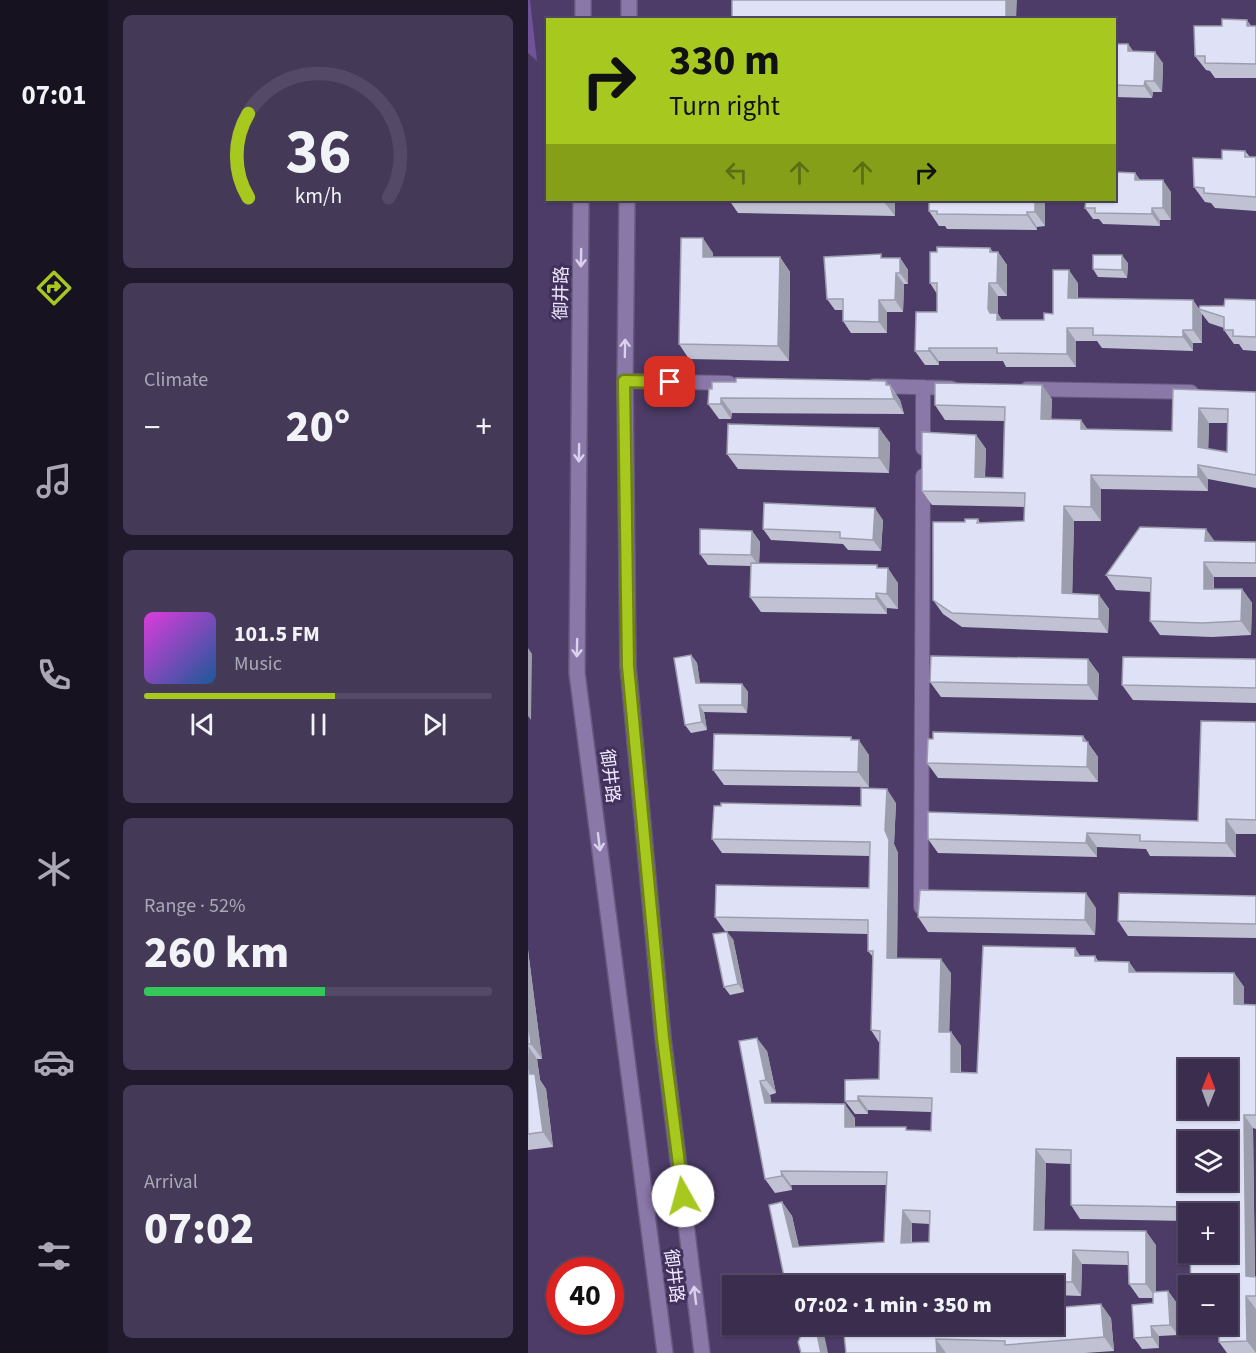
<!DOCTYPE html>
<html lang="en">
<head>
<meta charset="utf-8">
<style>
  body { margin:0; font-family:"Source Sans 3","Noto Sans SC",sans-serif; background:#453958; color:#f1f3f6; height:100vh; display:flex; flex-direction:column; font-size:22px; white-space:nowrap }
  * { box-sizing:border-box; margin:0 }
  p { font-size:20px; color:#aba8b6 }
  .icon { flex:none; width:33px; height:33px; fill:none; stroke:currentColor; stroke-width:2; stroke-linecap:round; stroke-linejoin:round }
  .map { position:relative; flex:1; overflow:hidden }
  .panel { display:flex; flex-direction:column; gap:15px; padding:15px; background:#20192b; width:420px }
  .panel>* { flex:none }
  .guide { position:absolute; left:18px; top:18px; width:570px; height:183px; border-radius:0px; box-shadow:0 2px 4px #0004,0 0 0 2px #544966; background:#a7c81f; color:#111; overflow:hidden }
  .needle { width:39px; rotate:1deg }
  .tools { position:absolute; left:650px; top:1059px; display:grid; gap:12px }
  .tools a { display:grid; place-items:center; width:60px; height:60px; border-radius:0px; background:#3a2d4e; box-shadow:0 2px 4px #0004,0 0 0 2px #544966; font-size:30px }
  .speed { position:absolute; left:18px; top:1257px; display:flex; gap:12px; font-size:30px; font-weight:700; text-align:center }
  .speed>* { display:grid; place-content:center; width:78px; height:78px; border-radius:50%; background:#3a2d4e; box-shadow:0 2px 4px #0004,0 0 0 2px #544966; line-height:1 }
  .speed .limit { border:9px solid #d22; background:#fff; color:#111 }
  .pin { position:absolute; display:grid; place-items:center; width:51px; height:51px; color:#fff; margin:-26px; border-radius:12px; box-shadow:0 3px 9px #0006 }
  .me { position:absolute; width:66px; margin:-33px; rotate:353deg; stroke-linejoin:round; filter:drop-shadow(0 0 4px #0008) }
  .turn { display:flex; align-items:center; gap:21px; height:126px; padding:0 24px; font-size:27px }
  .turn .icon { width:78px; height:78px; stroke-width:2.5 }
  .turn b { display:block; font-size:42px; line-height:51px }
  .lanes { display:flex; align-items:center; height:57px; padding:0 24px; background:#0003; justify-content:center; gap:30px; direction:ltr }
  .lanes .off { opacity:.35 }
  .big { font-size:45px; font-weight:800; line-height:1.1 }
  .panel .card { flex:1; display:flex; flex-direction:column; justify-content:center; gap:9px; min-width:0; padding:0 21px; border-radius:9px; background:#453958 }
  .panel .dial { align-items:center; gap:0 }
  .dial svg { height:156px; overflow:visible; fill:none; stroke:#544966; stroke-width:7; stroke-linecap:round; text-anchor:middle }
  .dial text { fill:#f1f3f6; stroke:none }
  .song { display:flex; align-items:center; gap:18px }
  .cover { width:72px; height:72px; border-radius:9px; background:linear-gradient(135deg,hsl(300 70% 55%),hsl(210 70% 35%)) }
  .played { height:6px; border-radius:3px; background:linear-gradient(90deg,#a7c81f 55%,#544966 55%) }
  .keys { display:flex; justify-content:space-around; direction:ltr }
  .heat { display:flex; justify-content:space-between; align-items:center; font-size:33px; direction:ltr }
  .charge { height:9px; border-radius:4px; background:linear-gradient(90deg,#34c759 52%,#544966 0) }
  .trip { position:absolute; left:194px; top:1275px; width:342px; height:60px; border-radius:0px; background:#3a2d4e; box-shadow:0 2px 4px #0004,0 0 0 2px #544966; font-weight:800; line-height:60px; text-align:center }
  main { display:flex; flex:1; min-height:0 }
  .tabs { display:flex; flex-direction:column; width:108px; justify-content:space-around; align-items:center; background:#17121f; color:#aba8b6 }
  .tabs .icon { width:42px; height:42px }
  .tabs .selected { color:#a7c81f }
  .tabs b { font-size:27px; color:#f1f3f6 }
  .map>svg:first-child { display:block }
  .green { fill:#6f5298 }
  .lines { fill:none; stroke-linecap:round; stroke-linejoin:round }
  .street-casing { stroke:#67597e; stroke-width:16 }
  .secondary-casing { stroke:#67597e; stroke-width:18 }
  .street { stroke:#8a78a9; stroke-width:14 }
  .secondary { stroke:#8a78a9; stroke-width:15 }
  .wall { fill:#c0c2d4; fill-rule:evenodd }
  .shaded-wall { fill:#9c9ead }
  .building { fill:#dfe1f7; stroke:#9c9ead; stroke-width:1.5; fill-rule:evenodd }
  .oneway { stroke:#dad1ec }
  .route-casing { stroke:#6d8214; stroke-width:15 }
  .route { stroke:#a7c81f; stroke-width:10 }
  .labels { text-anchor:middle; stroke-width:6; stroke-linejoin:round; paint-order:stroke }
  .street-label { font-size:18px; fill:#eee7fd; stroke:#43315d }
</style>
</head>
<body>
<main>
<nav class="tabs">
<b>07:01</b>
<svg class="icon selected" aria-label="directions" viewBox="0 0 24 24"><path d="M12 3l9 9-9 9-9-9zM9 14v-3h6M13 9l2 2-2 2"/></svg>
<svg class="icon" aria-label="music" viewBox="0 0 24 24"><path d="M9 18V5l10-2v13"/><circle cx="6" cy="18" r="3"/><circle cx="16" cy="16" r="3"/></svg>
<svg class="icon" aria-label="phone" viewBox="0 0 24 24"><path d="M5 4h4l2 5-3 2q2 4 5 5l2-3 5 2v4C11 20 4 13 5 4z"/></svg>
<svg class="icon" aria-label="climate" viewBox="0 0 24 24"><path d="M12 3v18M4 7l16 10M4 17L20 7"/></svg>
<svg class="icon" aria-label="car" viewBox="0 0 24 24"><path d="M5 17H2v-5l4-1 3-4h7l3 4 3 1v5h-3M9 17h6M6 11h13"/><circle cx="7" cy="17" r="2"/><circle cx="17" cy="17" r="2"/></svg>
<svg class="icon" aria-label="filters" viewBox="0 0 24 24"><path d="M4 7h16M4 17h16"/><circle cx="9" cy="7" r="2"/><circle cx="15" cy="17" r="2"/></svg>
</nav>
<section class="panel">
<div class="card dial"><svg viewBox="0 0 100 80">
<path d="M14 69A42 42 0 1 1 86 69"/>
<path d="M14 69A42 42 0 0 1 14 26" stroke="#a7c81f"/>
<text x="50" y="56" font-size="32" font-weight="700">36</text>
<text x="50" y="72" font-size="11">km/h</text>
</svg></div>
<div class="card"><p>Climate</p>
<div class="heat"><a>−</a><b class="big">20°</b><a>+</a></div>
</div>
<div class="card">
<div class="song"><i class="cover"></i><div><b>101.5 FM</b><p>Music</p></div></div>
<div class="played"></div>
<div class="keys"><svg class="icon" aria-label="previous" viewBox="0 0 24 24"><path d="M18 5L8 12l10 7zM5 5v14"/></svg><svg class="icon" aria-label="pause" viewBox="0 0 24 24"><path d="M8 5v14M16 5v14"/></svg><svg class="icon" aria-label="next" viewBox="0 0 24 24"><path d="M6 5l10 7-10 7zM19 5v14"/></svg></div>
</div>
<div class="card"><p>Range · 52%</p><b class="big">260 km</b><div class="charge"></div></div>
<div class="card"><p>Arrival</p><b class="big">07:02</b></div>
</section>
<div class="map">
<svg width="728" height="1353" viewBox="0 0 728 1353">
  <rect width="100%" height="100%" fill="#4d3c68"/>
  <path class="green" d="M0 0H2L9 61 0 53Z"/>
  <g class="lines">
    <defs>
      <path id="street" d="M97 381 201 383
        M346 386 423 388
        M499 389 663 392
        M395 448V387
        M393 907 395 476"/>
      <path id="secondary" d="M55 20V0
        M101 20V0
        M53 200 49 673 137 1353
        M99 200 97 381 100 666 135 1038 174 1353"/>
    </defs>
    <use href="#street" class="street-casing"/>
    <use href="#secondary" class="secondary-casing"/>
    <use href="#street" class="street"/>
    <use href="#secondary" class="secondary"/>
  </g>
  <path class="wall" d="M694 26H728V78H687L682 71 678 70 667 56Z
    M586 44H600L605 51 635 63 634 92H625L624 98 586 97Z
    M717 151 722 157H728V211L687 208 683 203 677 202 666 187 694 159Z
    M607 173 612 180 643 192V220H632V226L575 224 571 219H565L557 208Z
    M201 200H367V216L210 213Z
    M517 200V226L509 227V230L419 229 417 226H411L401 211Z
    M462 248 465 252H470L479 265V296H470V314L474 320H516L525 314 550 283V298L665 300 671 309 696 306 728 300V351L715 350 711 344H706L696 330V328L681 323 674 314V343H665V351L574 348 569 341H548V367H478L475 361H411V365H397L387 351 409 312V294L402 283Z
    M185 253V257H252L262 272 261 361 161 359 151 344Z
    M356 258H372L380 270V284H376L375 312H359V333H323L315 321V310H307L299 299Z
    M600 263 599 278 570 277 565 269Z
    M362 385 372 400 376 414 204 413 203 419H191L180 404 181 389Z
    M645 389 728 392V488L680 479V491L573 489V521H546L544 594 571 595 581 609 580 633 434 627 415 614 405 600 437 522 450 519 452 523 496 521V507L404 505 394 491 448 435 458 449 457 478H475L476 421 417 420 407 405 524 399 523 419 560 429 644 431ZM681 423H700L699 452 680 449Z
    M351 428 362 443 361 473 210 469 199 454Z
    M355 520 353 551 320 550 315 544 243 540 235 529Z
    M224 531 232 542 231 563 351 568 370 583V609L359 608V614L233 612 222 597 223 566 180 565 172 554Z
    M687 541 728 542V577H686V589H714L724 603 723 635 684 637 632 635 622 621 623 592 588 590 578 575Z
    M163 655 169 663 172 683 214 684 220 692 219 713 176 712 179 730 163 733 157 725Z
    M560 659 571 674 570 700 413 697 402 682Z
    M728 659V703L605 700 594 685Z
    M728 722V834H708V857L622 856 618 849 569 847V857L410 853 400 839 670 821Z
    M555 736 570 757V782L410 778 399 763Z
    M325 740 341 755V787L196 785 185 770Z
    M368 803 366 844 370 853 369 958 423 973 421 1032H423L433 1046V1072L449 1073 547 948 552 956H567L570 961 601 962 608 972 706 973 716 987V1004L728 1005V1129L725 1128 727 1277H728V1353H699L691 1342 699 1214H660V1221L552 1219 543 1205V1164L518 1163 516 1230 628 1245V1292L640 1291 648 1302 650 1335 631 1336V1348L614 1349 606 1338 625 1303V1298H611L601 1284 600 1265 554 1264 553 1296 525 1295V1286H258L254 1202 264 1216 271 1247 356 1242 358 1185H263L264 1190 247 1193 237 1179 211 1041 239 1051 248 1093 242 1095 243 1103 327 1118V1127L380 1130 403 1131V1112L340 1110V1114H327L317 1101 351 1079 352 1044 343 1030 345 957 340 951V934L197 931 187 917 341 888 342 856 194 853 184 839 333 806ZM384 1223 402 1224 401 1242 384 1243Z
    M728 896V938L600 936 590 921Z
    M568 908 567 935 400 932 390 917Z
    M205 939 216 992 202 995 196 987Z
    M0 950 14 1059H9L12 1080 18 1089 25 1147 0 1150Z
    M583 1318 586 1351 557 1353H318L315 1324Z"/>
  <path class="shaded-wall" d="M478 0H489L488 20H478Z
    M719 20 728 32 719 26Z
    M600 44 608 56 600 51Z
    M627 52 635 63 634 92 626 81Z
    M617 81 625 92 624 98 616 86Z
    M607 173 615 184 607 180Z
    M635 180 643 192V220L635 208Z
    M356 200H367V216L356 202Z
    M507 200H517V226L507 212Z
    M624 208 632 220V226L624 214Z
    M499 212 509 227V230L499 215Z
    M175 238 185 253V271L175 257Z
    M462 248 470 259V252L479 265V296L469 283 462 252Z
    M594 255 600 263 599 278 594 270Z
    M252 257 262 272 261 361 250 346Z
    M372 258 380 270V284L372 273Z
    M541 270 550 283 549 311 540 298Z
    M368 273 376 284 375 312 367 300Z
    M461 283 470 296V314L478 326H471L462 313 460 309Z
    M351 300 359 312V333L351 322Z
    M665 300 674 314V343L665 330Z
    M539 328 548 341V367L539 354Z
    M655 330 665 343V351L655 337Z
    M401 348 411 361V365L401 351Z
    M358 381 372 400 376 414 366 399 358 385Z
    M514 385 524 399 523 433 513 419Z
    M193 398 204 413 203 419 193 404Z
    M671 408 681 423 680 461 670 447Z
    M553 420 563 434 553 429Z
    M351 428 362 443 361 473 351 458Z
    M448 435 458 449 456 491 447 477Z
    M670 465 680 479V491L670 477Z
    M563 475 573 489V521L563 507Z
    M536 506 546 521 544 608 534 593Z
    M347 508 355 520 353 551 345 540Z
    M678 529 688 543 677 541Z
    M224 531 232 542 231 567 223 555Z
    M676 562 686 577 685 603 676 589Z
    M360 568 370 583V609L359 594Z
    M714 589 724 603 723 635 713 621Z
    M348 593 359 608V614L348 599Z
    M571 595 581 609 580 633 571 619Z
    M0 648 4 654 3 720 0 716Z
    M163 655 169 663 173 691 168 683Z
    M560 659 571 674 570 700 560 685Z
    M214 684 220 692 219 713 214 705Z
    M171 705 176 712 179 730 174 722Z
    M555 736 570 757V782L559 767 555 741Z
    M323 737 331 748V740L341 755V787L330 772 323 740Z
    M359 789 368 803 366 844 370 853 369 972 359 958 357 830Z
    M698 819 708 834V857L698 843Z
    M559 833 569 847V857L558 843Z
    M558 893 568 908 567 935 557 920Z
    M199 932 205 939 216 992 210 984Z
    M547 948 556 962 547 956Z
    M0 950 14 1059 3 1044 0 1018Z
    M413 959 423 973 421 1046 411 1032Z
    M601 962 611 976 601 972Z
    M706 973 716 987V1018L706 1004Z
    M423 1032 433 1046 432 1086 423 1072Z
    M229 1038 239 1051 248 1093 238 1080Z
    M0 1046 9 1059 12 1080 18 1089 25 1147 15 1132 2 1074Z
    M232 1081 242 1095 246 1117 237 1103Z
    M330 1096 340 1110V1114L330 1101Z
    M317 1104 327 1118 326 1141 317 1127Z
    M716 1115 725 1128 727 1290 718 1276Z
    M508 1149 518 1163 516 1244 506 1230Z
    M253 1171 263 1185 264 1190 254 1176Z
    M254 1202 264 1216 274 1261 265 1247Z
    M375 1210 384 1223 383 1257 373 1243Z
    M618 1231 628 1245V1298L618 1284Z
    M545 1250 554 1264 553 1296 544 1282Z
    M640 1291 648 1302 650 1335 642 1325Z
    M718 1296 728 1309V1353L719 1341Z
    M573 1304 583 1318 586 1351 576 1337Z
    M287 1324H294L300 1353H293Z
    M623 1326 631 1336V1348L624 1337Z
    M408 1339 418 1353H409Z"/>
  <path class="building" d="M204 0H478V20H204Z
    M694 19 719 20V26H728V64L677 63V56H667L666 26H694Z
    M586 44H600V51L627 52 626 81H617L616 86 586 85Z
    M694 150 717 151V157H728V197L676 193V188L666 187 665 158 694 159Z
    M587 172 607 173V180H635V208H624V214L567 213V208H557L558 200H586Z
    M267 200H356V202Z
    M401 200H507V212H499V215L409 214V211H401Z
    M153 238H175V257H252L250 346 151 344Z
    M409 247 462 248V252H470L469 283H461L460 309 462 313H469V320H516V313L525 314V270H541L540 298 665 300V330H655V337L565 335V328H539V354L469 353V348H401V351H387L388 312H409V283H402V252H409Z
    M353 254V258H372V273H368L367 300H351V322L315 321V299H299L296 257Z
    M565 255H594V270L565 269Z
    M697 299 728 300V337L705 336V330H696V317L671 309 672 306H696Z
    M208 378 358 381V385H362L366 399 193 398V404H180L181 389H184V382H208Z
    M407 383 514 385 513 419 553 420V429L644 431 645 389 728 392V475L670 465V477L563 475V507L536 506 534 593 571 595V619L424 613 405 600V522H437V519H450L449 523 496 521 497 493 394 491V432L448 435 447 477 475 478 477 407 407 405ZM671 408 700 409 699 452 670 447Z
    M200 424 351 428V458L199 454Z
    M236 503 347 508 345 540 312 538V532L235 529Z
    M612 527 678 529 677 541 728 542V563L676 562V589H714L713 621 674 623 622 621 623 578 578 575Z
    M172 529 224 531 223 555 172 554Z
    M223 563 349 565V568H360L359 594 348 593V599L222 597Z
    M163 655 168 683 214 684V705H171L174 722 157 725 146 658Z
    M403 656 560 659V685L402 682Z
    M595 657 728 659V688L594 685Z
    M673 721 728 722V820L698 819V843L612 841V835L559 833 558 843 400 839V812L670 821Z
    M405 732 555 736V741L560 742 559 767 399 763 400 739H405Z
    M186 734 323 737V740H331L330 772 185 770Z
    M333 788 359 789 357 830 361 840 359 958 413 959 411 1032H423V1072L449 1073 455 946 547 948V956H567V961L601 962V972L706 973V1004L728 1005V1115H716L718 1276 728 1277V1296H718L719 1341 691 1342V1324H699V1286H663L662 1252H699V1214H661V1207L543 1205V1150L508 1149 506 1230 618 1231V1284H601L600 1252 545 1250 544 1282 457 1280V1286H258L241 1205 254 1202 265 1247 356 1242 359 1172 253 1171 254 1176 237 1179 211 1041 229 1038 238 1080 232 1081 237 1103 317 1104V1127H378V1130L403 1131 404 1098 330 1096V1101H317V1080L351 1079 352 1031 343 1030 345 951H340V920L187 917 188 885 341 888 342 842 184 839 186 806H193V803L333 806ZM660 1070H699V1108H660ZM660 1142H699V1180H660ZM375 1210 402 1211 401 1242 373 1243Z
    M392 890 558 893 557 920 390 917Z
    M591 893 728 896V924L590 921Z
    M199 932 210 984 196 987 185 934Z
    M0 1018 3 1044H0Z
    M0 1054 2 1074H7L15 1132 0 1134Z
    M640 1291 642 1325 623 1326 624 1337 606 1338 604 1305 625 1303V1292Z
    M573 1304 576 1337 477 1345V1341L408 1339 409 1353H318L315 1324H525V1308Z
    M278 1324H287L293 1353H273L270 1342Z"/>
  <defs><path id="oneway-shaft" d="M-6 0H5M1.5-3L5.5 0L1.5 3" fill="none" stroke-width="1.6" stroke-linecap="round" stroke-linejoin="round" transform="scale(1.5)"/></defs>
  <g class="oneway">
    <use href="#oneway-shaft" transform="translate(53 258) rotate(91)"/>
    <use href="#oneway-shaft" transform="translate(97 348) rotate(-89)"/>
    <use href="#oneway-shaft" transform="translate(51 453) rotate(91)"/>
    <use href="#oneway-shaft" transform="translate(49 648) rotate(91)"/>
    <use href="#oneway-shaft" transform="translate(71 842) rotate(83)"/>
    <use href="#oneway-shaft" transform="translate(167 1295) rotate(-97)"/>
  </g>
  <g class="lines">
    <defs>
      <path id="route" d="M142 382 96 381 100 666 135 1038 155 1196"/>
    </defs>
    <use href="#route" class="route-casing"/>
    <use href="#route" class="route"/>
  </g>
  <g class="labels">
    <g class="street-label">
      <text transform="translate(33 293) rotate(-89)" y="6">御井路</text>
      <text transform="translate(82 776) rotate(83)" y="6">御井路</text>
      <text transform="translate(146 1276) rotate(83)" y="6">御井路</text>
    </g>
  </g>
</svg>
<div class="tools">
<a><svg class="needle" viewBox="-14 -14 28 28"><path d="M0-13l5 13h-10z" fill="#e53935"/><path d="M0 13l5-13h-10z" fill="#aba8b6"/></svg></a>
<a><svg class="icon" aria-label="layers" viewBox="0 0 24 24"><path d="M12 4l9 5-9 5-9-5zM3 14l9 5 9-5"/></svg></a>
<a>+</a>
<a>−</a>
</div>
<div class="speed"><div class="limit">40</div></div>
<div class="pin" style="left:142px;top:382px;background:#d93025"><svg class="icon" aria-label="arrive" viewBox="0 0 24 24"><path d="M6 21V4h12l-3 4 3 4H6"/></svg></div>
<svg class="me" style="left:155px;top:1196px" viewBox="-20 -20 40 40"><circle r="19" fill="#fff"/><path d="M0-13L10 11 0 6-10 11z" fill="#a7c81f"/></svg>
<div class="trip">07:02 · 1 min · 350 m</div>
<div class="guide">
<div class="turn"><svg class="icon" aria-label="right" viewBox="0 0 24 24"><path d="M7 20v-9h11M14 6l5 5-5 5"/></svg><div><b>330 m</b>Turn right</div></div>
<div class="lanes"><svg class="icon off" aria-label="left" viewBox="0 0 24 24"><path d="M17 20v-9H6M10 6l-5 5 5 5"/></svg><svg class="icon off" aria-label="ahead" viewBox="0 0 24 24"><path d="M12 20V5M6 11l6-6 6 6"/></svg><svg class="icon off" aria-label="ahead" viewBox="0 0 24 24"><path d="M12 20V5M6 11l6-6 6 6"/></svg><svg class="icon" aria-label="right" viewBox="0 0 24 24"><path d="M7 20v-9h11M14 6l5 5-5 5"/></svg></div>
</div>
</div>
</main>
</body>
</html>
